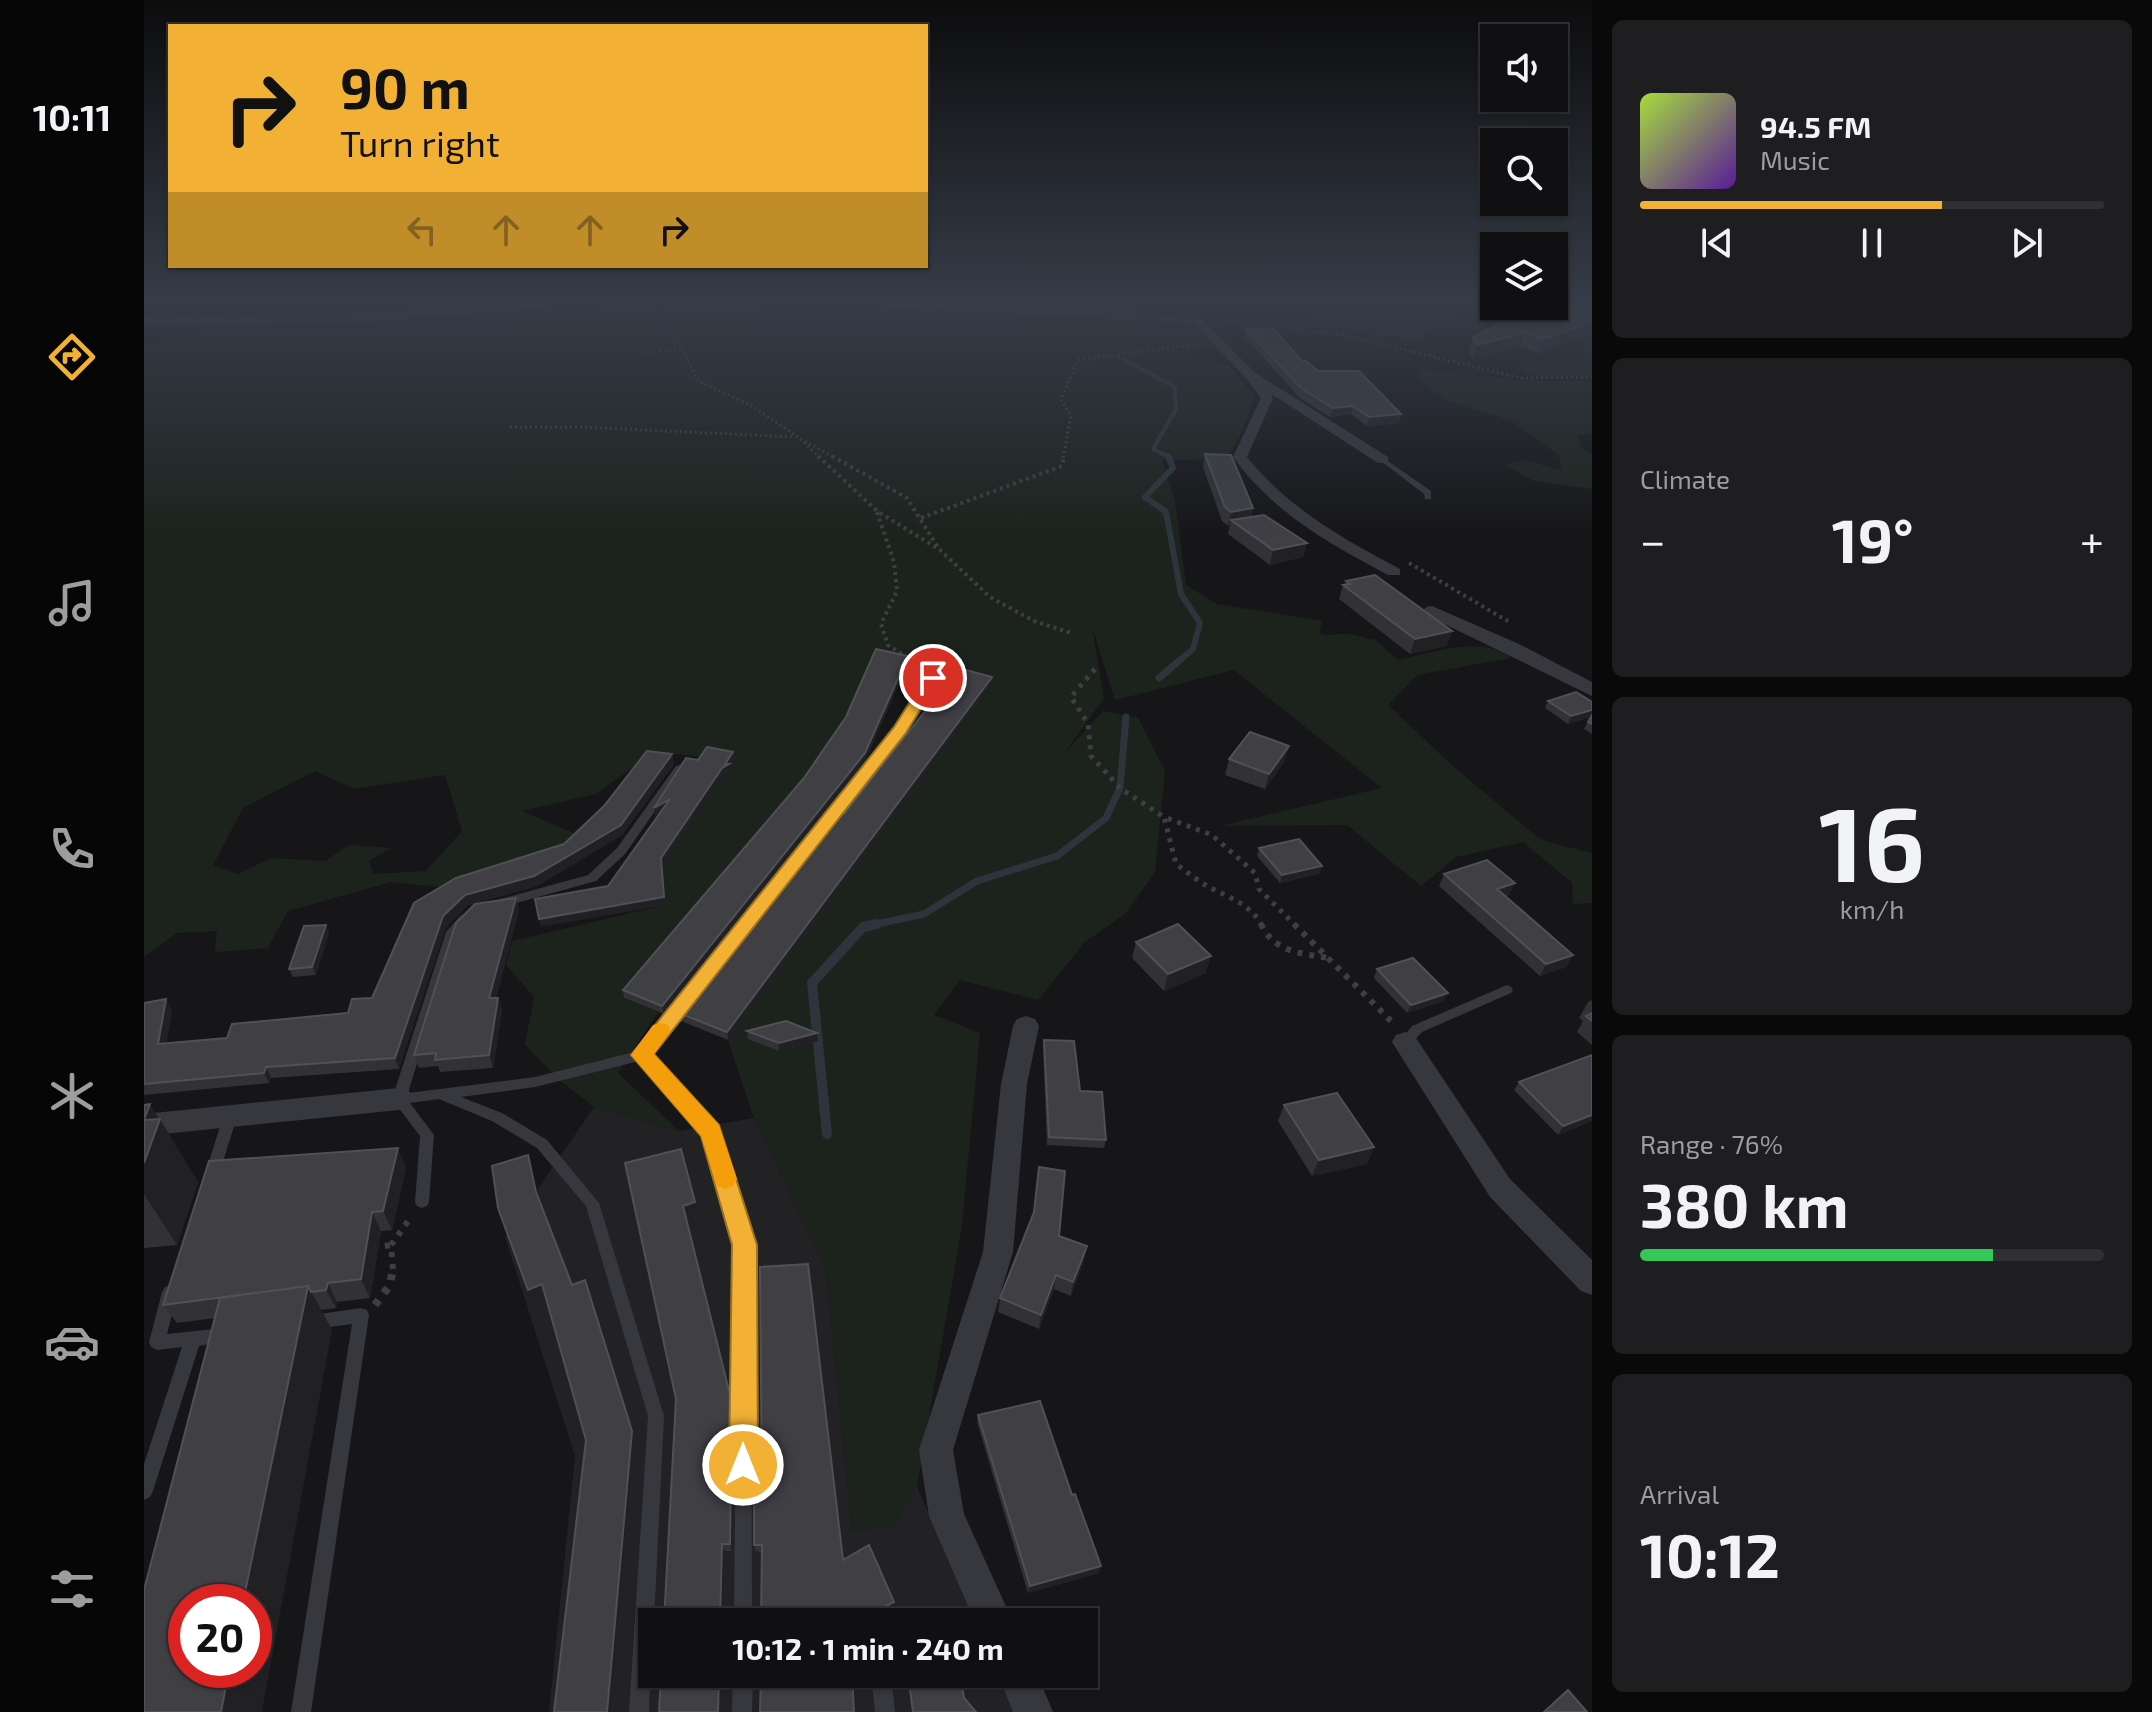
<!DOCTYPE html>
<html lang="en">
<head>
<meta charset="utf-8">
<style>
  body { margin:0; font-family:"Exo 2",sans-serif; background:#1e1e20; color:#f1f3f6; height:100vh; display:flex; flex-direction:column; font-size:30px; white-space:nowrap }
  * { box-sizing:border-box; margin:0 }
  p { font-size:26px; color:#9c9d9f }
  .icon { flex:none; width:44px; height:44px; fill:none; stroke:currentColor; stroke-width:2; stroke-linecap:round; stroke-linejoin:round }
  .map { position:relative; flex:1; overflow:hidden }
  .side { display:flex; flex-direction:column; gap:20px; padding:20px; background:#09090a; width:560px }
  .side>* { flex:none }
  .banner { position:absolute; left:24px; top:24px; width:760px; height:244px; border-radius:0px; box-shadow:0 2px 6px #0004,0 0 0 2px #303032; background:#f2b134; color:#111; overflow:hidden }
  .controls { position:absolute; left:1336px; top:24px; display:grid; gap:16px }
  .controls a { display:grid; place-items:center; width:88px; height:88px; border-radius:0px; background:#101012; box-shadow:0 2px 6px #0004,0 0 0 2px #303032; font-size:40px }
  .speed { position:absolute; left:24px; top:1584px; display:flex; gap:16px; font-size:40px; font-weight:700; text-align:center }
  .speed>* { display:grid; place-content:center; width:104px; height:104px; border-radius:50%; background:#101012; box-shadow:0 2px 6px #0004,0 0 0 2px #303032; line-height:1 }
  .speed .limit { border:12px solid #d22; background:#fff; color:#111 }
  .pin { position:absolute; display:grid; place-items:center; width:68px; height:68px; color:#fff; margin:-34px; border:4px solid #fff; border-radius:50%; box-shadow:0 2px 8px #0007 }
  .me { position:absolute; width:88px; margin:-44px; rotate:0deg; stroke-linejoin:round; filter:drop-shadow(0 0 6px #0008) }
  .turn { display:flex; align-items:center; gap:28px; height:168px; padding:0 40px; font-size:36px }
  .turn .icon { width:104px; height:104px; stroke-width:2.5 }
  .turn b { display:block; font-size:56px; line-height:68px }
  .lanes { display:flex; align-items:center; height:76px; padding:0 40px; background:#0003; justify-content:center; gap:40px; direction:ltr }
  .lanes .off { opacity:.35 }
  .big { font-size:60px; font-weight:700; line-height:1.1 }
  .side .widget { flex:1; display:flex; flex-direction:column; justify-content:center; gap:12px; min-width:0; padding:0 28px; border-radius:12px; background:#1e1e20 }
  .side .dial { align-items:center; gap:0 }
  .dial b { font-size:104px; line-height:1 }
  .song { display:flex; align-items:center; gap:24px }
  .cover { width:96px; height:96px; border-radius:12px; background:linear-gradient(135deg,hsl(80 70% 55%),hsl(270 70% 35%)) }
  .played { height:8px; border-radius:4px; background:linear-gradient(90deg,#f2b134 65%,#303032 65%) }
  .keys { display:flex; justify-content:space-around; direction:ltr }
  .heat { display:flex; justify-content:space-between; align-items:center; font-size:44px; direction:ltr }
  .charge { height:12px; border-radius:6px; background:linear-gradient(90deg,#34c759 76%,#303032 0) }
  .trip { position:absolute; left:494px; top:1608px; width:460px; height:80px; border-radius:0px; background:#101012; box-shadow:0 2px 6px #0004,0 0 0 2px #303032; font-weight:700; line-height:80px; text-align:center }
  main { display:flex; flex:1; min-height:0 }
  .tabs { display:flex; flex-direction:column; width:144px; justify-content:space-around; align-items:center; background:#060607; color:#9c9d9f }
  .tabs .icon { width:56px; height:56px }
  .tabs .selected { color:#f2b134 }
  .tabs b { font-size:36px; color:#f1f3f6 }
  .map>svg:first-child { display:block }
  .built { fill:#222225 }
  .green { fill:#1c231d; fill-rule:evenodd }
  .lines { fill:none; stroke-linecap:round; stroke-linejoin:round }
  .stream-far3 { stroke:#2c353c; stroke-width:4 }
  .stream-far2 { stroke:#2c353c; stroke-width:6 }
  .stream-far1 { stroke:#2c353c; stroke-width:7 }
  .stream { stroke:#2c353c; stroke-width:10 }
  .path-far4 { stroke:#3d3f44; stroke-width:3; stroke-dasharray:2 3; stroke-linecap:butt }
  .path-far3 { stroke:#3d3f44; stroke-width:4; stroke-dasharray:3 4; stroke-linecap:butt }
  .path-far2 { stroke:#3d3f44; stroke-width:5; stroke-dasharray:4 6; stroke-linecap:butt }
  .path-far1 { stroke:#3d3f44; stroke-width:6; stroke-dasharray:5 7; stroke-linecap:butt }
  .path { stroke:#3d3f44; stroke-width:8; stroke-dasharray:6 9; stroke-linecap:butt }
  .service { fill:#37383d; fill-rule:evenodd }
  .minor { fill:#37383d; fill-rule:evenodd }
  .tertiary { fill:#37383d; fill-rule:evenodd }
  .wall { fill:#323236 }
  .shaded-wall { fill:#212124 }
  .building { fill:#3f3f44; stroke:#4f5156; stroke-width:2 }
  .route { fill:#f2b134; stroke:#9d7322; stroke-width:2 }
  .slow { fill:#f59e0b }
</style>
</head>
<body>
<main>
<nav class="tabs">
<b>10:11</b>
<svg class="icon selected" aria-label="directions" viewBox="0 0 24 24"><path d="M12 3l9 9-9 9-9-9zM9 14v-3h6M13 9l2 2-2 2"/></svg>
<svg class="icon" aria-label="music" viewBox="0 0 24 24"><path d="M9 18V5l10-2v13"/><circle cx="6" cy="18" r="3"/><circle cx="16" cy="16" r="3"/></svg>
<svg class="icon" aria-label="phone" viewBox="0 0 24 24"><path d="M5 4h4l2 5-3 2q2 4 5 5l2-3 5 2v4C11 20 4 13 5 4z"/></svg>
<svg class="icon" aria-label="climate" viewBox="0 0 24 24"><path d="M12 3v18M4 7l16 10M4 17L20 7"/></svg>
<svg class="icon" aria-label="car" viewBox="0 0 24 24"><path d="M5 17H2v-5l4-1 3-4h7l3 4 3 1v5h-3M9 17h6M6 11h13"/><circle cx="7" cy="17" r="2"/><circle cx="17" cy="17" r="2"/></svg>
<svg class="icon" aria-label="filters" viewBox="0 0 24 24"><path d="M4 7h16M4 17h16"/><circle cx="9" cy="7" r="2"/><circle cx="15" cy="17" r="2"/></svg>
</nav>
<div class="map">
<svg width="1448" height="1712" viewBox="0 0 1448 1712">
  <rect width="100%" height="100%" fill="#161618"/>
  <path class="built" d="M450 1107 535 1131 610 1118 682 1269 708 1531 749 1526 773 1487 833 1622H508V1674H856L869 1712H405L431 1456 361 1237Z"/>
  <path class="green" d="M518 300H615L1049 323 1073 349 1046 353 1050 360 1084 365 1111 397 1096 436 1082 459 1018 460 1031 500 1042 585 1073 604 1178 621 1175 633C1186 638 1191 633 1203 634 1212 634 1220 639 1230 639L1254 660C1289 653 1336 634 1367 658L1273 675 1244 705 1311 768 1397 840 1448 853V903L1429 904 1428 883 1379 842 1312 857 1277 886 1203 825 1076 826 1238 788 1090 670 971 700 948 627 960 698 919 755 959 711 994 718 1021 771 1011 872 982 913 941 942 894 1000 816 980 790 1015 836 1033 818 1225 773 1487 749 1526 708 1531 682 1269 610 1118 584 1040 847 684 800 652 732 657 702 725 660 786 481 999 514 1012 474 1073 535 1131 450 1107 418 1082 381 1045 390 997 362 965 368 941 521 905 513 873 588 760 511 752 451 794 378 811 439 837 315 889 247 882 144 911 124 948 71 952 73 931 33 933 0 957V343L36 342 59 325 209 324ZM171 771 210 789 301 775 318 831 282 871 229 874 225 861 247 848 205 845 181 861 127 858 94 874 69 865 99 808Z
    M1143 300H1327L1343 305 1297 320 1290 330 1275 340 1213 333 1154 311Z
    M1435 337 1448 338V377L1380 375 1377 363 1442 358Z
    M1274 369 1383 381H1448V433L1433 436 1439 449 1448 454V489L1390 481 1361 465 1380 460 1417 470 1415 455 1366 420 1304 401 1277 382Z"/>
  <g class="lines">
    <path class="stream-far3" d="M975 357 1031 387 1032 409 1009 449 1027 458"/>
    <path class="stream-far2" d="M1024 456 1029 468 1001 497 1022 512 1037 594 1056 623 1049 649 1034 662"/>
    <path class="stream-far1" d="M1015 678 1036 660
      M723 926 780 914 833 881 913 856 962 818 976 788 982 717"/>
    <path class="stream" d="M683 1134 668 983 719 927 733 924"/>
    <path class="path-far4" d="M489 300 511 311 536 345 554 381 610 407 654 437 676 458
      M1078 321 1200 335 1377 378 1448 377
      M500 353 538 348
      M366 427H438L651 437
      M661 441 691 458
      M919 458 927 416 917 399 934 360 1053 344"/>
    <path class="path-far3" d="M674 456 733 511 796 550 846 597 890 621 927 633
      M688 456 763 498 795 549
      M733 512 750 562 753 591 737 624 744 645 770 662
      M777 518 918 466 920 456
      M1265 563 1367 623"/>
    <path class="path-far2" d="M767 660 779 668
      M951 669 927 697 944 724 947 756 976 788 1020 817
      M1118 926C1108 905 1084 897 1065 887 1054 881 1043 872 1032 864L1020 817 1068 835 1111 873 1115 889 1152 926"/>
    <path class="path-far1" d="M1117 924C1130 952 1156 953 1184 958
      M1150 924 1184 958
      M1184 958 1248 1022
      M229 1248 247 1245
      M249 1269 247 1245 267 1217"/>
    <path class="path" d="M231 1305 246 1285 249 1267"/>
    <path class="service" d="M1237 459H1241L1287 491V499H1281L1280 494 1237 461Z
      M789 675 794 678 759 731 506 1055 572 1128 607 1245 608 1622H590L593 1245 561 1135 495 1061 391 1087 317 1097 358 1113 403 1140 455 1203 520 1416 510 1622H508L505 1712H485L504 1416 442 1206 393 1148 348 1121 295 1099 266 1103 290 1135 285 1202 283 1206 278 1208 273 1206 271 1202 276 1136 248 1099 302 932 316 916 320 915 326 919 313 934 264 1093 391 1077 494 1051 752 727 786 676Z
      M536 765 541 768 481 854 452 881 361 906 357 905 355 902 357 899 444 875 473 848 532 766Z
      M1363 985 1367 987 1369 990 1367 993 1278 1032 1266 1045 1261 1047 1256 1045 1255 1042 1268 1026Z
      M86 1111 91 1113 93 1117 75 1174 73 1178 68 1180 63 1178 61 1174 79 1117 81 1113Z
      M26 1285 31 1287 34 1292 23 1334 80 1328 86 1330 88 1335 86 1340 55 1346 9 1491 6 1497 0 1500V1464L38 1347 13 1350 7 1347 5 1342 18 1292 21 1287Z
      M217 1308 223 1310 225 1315 167 1712H147L208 1324 169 1329 163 1327 161 1322 163 1317 169 1315Z
      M589 1674H609L608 1712H588Z
      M727 1674H747L751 1712H731Z"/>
    <path class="minor" d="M982 314 1057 318 1110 372 1244 457V463H1234L1126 393 1129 398 1103 457C1145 509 1198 538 1256 569V575H1244C1184 543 1130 513 1089 457L1117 398 1103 379 1050 323 986 319 980 316Z
      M1288 606 1375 644 1448 682V696L1282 615 1279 611 1282 607Z
      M882 1016 891 1019 895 1026 883 1084 869 1252 809 1450 820 1514 869 1622H831L785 1516 775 1450 839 1252 857 1084 869 1026 873 1019Z
      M1261 1032 1270 1035 1366 1179 1448 1260V1295L1437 1291 1346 1197 1248 1042 1252 1035Z
      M255 1088 265 1091 268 1099 265 1107 255 1110 0 1136V1114Z
      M854 1674H893L909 1712H869Z"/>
    <path class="tertiary" d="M387 300H435L428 304 241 321 0 325V317L241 313Z
      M698 300H771L979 311V300H993V316L986 320 705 304Z"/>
  </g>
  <path class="wall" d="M1410 300H1448V334L1394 353 1375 347 1328 359 1325 351 1329 337 1383 309 1384 306H1410Z
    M1102 329 1174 371 1257 414 1255 423 1223 426 1207 414 1186 417 1156 398 1101 337Z
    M1061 454 1109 508 1107 517 1163 543 1159 557 1126 565 1084 534 1086 525 1084 526 1078 521 1059 467Z
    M1202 581 1308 631 1302 646 1266 654 1195 599 1199 585H1201Z
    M764 656V663L721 761 520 1014 480 998 479 990Z
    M848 677 847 684 584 1040 537 1021 535 1013 698 813 700 814Z
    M1404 701 1448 702V734L1440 729 1446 717 1424 724 1401 708Z
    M528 754 530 764 478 835 393 886 324 905 302 927 255 1069 127 1078 125 1083 0 1095V1003L28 1010 22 1044 83 1038 204 1013 228 998 270 903 420 844Z
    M1085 759 1141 761 1121 789 1081 775Z
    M1115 848 1178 866 1175 874 1136 883 1113 856Z
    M1300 874 1365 895 1361 897 1429 955 1422 967 1396 976 1295 886Z
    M372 898 375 910 352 998H354L358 1010 349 1068 296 1072 294 1066 275 1068 270 1055Z
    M182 925 185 933 172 975 149 977 145 969Z
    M992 942 1062 973 1020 991 988 958Z
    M1233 969 1300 1001 1263 1013 1230 978Z
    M1448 1000V1045L1433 1032 1439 1021 1435 1018 1444 1002Z
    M603 1031 674 1041 635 1051 604 1039Z
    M900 1040 936 1091 962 1140 960 1148 903 1145 899 1048Z
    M1375 1082 1448 1121 1414 1135 1370 1090Z
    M0 1105 15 1119 54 1182 33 1245 0 1248Z
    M1140 1105 1230 1147 1223 1164 1168 1176 1134 1121Z
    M481 1163 552 1210 541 1214 589 1410 588 1551H580L532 1399Z
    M262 1167 248 1230 237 1231 226 1298 193 1302 192 1308 177 1310 188 1330 71 1318 33 1323 19 1305Z
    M895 1167 915 1236 940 1261 927 1296 910 1289 895 1329 854 1312 856 1298 889 1214Z
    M834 1415 928 1495 957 1566 955 1573 884 1593 833 1422Z
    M610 1492 699 1560 750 1602V1609L618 1552 611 1551Z
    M763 1674H816L820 1698 832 1712H768Z"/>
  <path class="shaded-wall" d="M1448 322V334L1394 353 1399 339Z
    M1380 333 1375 347 1328 359 1333 345Z
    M1209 406 1207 414 1186 417 1189 408Z
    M1257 414 1255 423 1223 426 1225 417Z
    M1109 508 1106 522 1087 520 1086 525 1084 526 1087 512Z
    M1163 543 1159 557 1126 565 1129 550Z
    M1308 631 1302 646 1266 654 1271 639Z
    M764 656V663L721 761 520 1014 518 1006Z
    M848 677 847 684 584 1040 583 1032Z
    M1448 710V717L1424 724 1427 716Z
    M1145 746 1141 761 1121 789 1125 774Z
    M589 752V760L585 767V772L579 776 518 866 522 905 397 927 395 919 520 897 517 858Z
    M528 754 530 764 478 835 393 886 324 905 302 927 255 1069 251 1058 299 916 321 895 390 876Z
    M526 799 527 806 511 816 510 808Z
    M1178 866 1175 874 1136 883 1138 875Z
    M1371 883 1365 895 1347 901 1353 889Z
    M372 898 375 910 349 1011 345 998Z
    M182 925 185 933 172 975 168 967Z
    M1429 955 1422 967 1396 976 1402 964Z
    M1067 956 1062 973 1020 991 1024 974Z
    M1304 993 1300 1001 1263 1013 1267 1005Z
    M354 998 358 1010 349 1068 345 1055Z
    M22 999 28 1010 20 1055 14 1044Z
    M673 1033 674 1041 635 1051V1043Z
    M122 1067 127 1078 125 1083 120 1073Z
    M6 1104 16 1120V1119L54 1182 33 1245 0 1194V1120Z
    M1448 1115V1121L1414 1135 1419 1126Z
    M1230 1147 1223 1164 1168 1176 1175 1160Z
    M254 1148 262 1167 248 1230 239 1211Z
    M551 1202 552 1210 540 1214 539 1206Z
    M228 1212 237 1231 226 1298 217 1279Z
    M943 1246 940 1261 927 1296 929 1282Z
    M912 1275 910 1289 895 1329 897 1315Z
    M184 1283 193 1302 192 1308 182 1290Z
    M398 1284 400 1291 386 1298 384 1290Z
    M164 1286 188 1330 118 1712H77L85 1670H110V1602H99Z
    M588 1403 589 1410 588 1551 586 1544Z
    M488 1431 490 1438 466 1712H463Z
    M578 1544 580 1551 578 1622H576Z
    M957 1566 955 1573 884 1593 886 1586Z
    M750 1602V1609L725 1622H712Z
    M575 1674H577L576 1712H574Z"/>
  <path class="building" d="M1410 300H1433L1448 303V322L1399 339 1380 333 1333 345 1329 337 1389 306H1410Z
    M1102 329H1130L1158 361H1162L1174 371H1215L1257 414 1225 417 1209 406 1189 408 1158 389Z
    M1061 454 1087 455 1109 508 1087 512 1081 507Z
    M1120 515 1163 543 1129 550 1087 520Z
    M1231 575 1308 631 1271 639 1199 585 1206 584 1202 581Z
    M732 649 764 656 721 753 518 1006 479 990 660 778 702 717Z
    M815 668 848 677 583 1032 535 1013 698 806 696 811 700 814Z
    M1432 692 1448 702V710L1427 716 1404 701Z
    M1448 715V724L1444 722Z
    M1106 732 1145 746 1125 774 1085 759Z
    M563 747 589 752 581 764H585L578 768 517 858 520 897 395 919 391 899 464 886 526 799 510 808 542 758 554 760Z
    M503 751 528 754 477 825 390 876 321 895 299 916 251 1058 122 1067 120 1073 0 1084V1003L22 999 14 1044 83 1038 88 1024 204 1013 208 999 228 998 270 903 312 878 420 844 460 806Z
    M1155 839 1178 866 1138 875 1115 848Z
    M1343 860 1371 883 1353 889 1429 955 1402 964 1300 874Z
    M372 898 345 998H354L345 1055 291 1060 292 1053 270 1055 312 923 331 904Z
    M1034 924 1067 956 1024 974 992 942Z
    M182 925 168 967 145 969 160 926Z
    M1269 958 1304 993 1267 1005 1233 969Z
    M1448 1013V1021L1442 1016Z
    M642 1021 673 1033 635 1043 603 1031Z
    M900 1040 930 1041 936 1091 958 1092 962 1140 905 1137Z
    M1448 1055V1115L1419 1126 1375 1082Z
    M1193 1093 1230 1147 1175 1160 1140 1105Z
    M6 1104 0 1120V1105Z
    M16 1119 0 1163V1120Z
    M254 1148 239 1211 228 1212 217 1279 184 1283 182 1290 167 1292 164 1286 19 1305 65 1161Z
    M537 1149 551 1202 539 1206 588 1403 586 1544H578L576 1622H520L532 1399 481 1163Z
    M384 1155 392 1192 428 1285 441 1280 488 1431 463 1712H410L442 1440 398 1284 384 1290 354 1208 348 1166Z
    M895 1167 921 1171 915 1236 943 1246 929 1282 912 1275 897 1315 856 1298 890 1212Z
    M664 1264 699 1560 725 1545 750 1602 712 1622H617L618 1545H610V1492L618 1494 616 1267Z
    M164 1286 99 1602H42V1670H85L77 1712H0V1590L76 1298Z
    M896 1401 928 1495 931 1494 957 1566 886 1586 834 1415Z
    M517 1674H575L574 1712H515Z
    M617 1674H708L710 1712H616Z
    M764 1674H816L820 1698 832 1712H769Z
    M1424 1690 1443 1712H1400Z"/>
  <linearGradient id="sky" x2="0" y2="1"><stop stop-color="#0c0c0d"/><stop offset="0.56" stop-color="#363c48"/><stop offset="1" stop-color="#363c48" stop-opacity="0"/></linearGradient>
  <rect width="1448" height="539" fill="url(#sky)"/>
  <path class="route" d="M789 673 796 678 762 733 510 1054 575 1125 613 1245 614 1465 609 1475 599 1479 589 1475 585 1465 588 1245 557 1136 487 1055 750 727 783 675Z"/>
  <path class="slow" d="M517 1023 524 1025 527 1031 510 1054 575 1125 593 1179 589 1186 581 1189 573 1186 557 1136 487 1055 509 1025Z"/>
</svg>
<div class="controls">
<a><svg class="icon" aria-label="sound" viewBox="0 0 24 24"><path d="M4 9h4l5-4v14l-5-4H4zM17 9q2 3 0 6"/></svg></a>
<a><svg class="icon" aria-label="search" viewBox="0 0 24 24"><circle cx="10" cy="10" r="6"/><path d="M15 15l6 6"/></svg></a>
<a><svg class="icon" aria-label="layers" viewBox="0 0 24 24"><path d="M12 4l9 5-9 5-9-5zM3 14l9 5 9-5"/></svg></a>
</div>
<div class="speed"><div class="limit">20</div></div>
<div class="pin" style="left:789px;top:678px;background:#d93025"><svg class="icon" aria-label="arrive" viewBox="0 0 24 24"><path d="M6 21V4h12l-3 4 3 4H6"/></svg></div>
<svg class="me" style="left:599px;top:1465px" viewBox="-20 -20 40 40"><circle r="17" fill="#f2b134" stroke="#fff" stroke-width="3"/><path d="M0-11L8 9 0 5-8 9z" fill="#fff"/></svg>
<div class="trip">10:12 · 1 min · 240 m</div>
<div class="banner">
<div class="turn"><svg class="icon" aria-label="right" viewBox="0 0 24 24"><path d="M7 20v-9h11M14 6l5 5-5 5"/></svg><div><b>90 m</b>Turn right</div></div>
<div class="lanes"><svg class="icon off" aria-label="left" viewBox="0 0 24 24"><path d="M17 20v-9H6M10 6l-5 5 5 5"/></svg><svg class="icon off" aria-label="ahead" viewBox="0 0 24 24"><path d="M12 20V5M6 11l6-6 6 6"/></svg><svg class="icon off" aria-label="ahead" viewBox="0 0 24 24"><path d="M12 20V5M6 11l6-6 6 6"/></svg><svg class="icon" aria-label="right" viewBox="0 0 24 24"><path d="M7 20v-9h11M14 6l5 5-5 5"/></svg></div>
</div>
</div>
<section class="side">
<div class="widget">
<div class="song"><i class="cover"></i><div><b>94.5 FM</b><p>Music</p></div></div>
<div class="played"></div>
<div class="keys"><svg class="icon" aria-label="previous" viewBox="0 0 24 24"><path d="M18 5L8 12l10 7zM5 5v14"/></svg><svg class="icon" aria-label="pause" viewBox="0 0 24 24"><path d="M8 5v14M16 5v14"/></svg><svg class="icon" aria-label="next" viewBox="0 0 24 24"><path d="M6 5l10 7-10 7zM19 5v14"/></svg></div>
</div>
<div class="widget"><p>Climate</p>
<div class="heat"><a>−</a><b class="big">19°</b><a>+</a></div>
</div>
<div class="widget dial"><b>16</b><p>km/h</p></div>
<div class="widget"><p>Range · 76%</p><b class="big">380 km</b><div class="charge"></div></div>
<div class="widget"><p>Arrival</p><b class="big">10:12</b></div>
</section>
</main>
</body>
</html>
